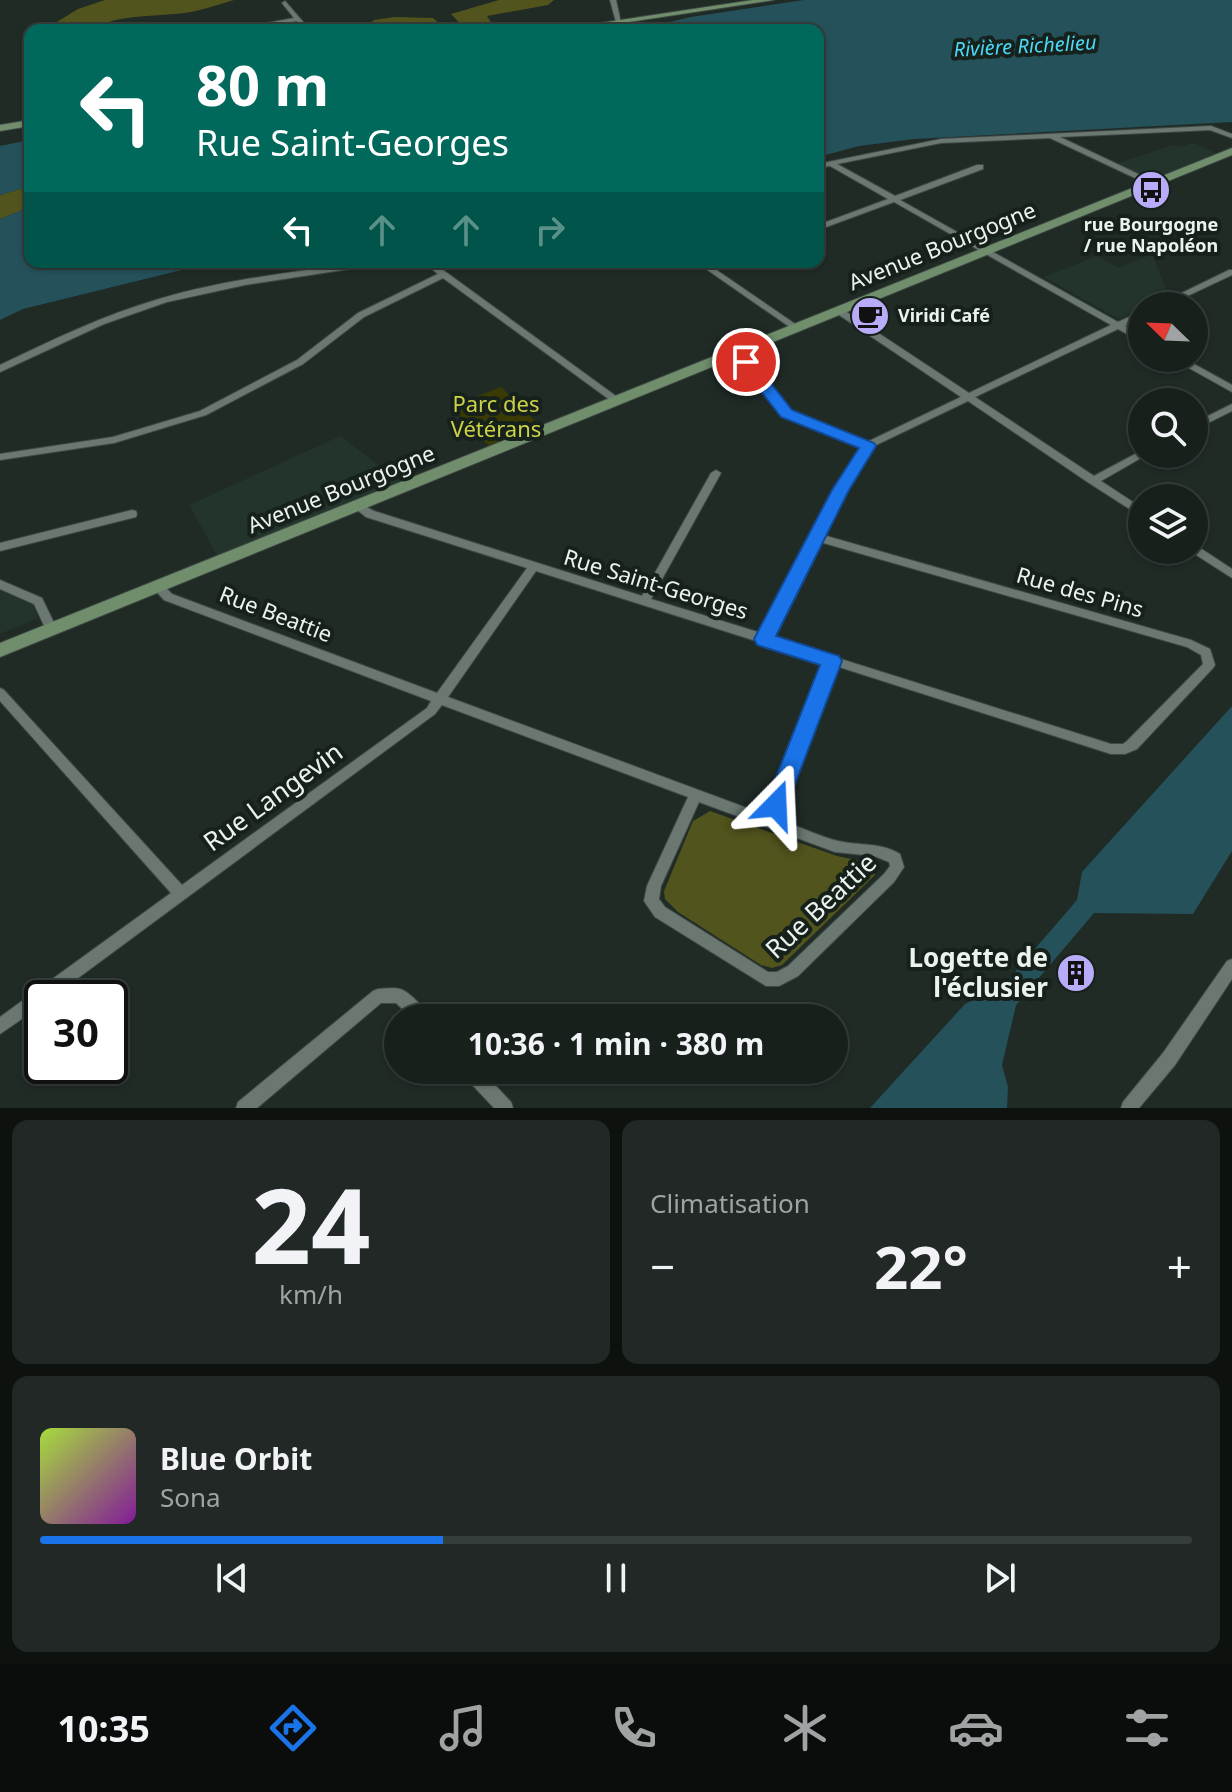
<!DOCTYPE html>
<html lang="fr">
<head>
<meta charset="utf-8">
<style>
  body { margin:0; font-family:"Noto Sans",sans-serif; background:#212825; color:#f1f3f6; height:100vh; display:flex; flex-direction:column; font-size:30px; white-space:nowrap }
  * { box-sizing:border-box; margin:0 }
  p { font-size:26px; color:#9fa3a3 }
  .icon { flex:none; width:44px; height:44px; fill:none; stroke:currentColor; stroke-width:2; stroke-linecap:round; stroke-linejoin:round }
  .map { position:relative; height:1108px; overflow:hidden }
  .side { display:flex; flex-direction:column; gap:12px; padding:12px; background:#0d120f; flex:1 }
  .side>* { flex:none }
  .hud { position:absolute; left:24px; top:24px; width:800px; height:244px; border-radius:16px; box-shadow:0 2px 6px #0004,0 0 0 2px #363e3b; background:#00695c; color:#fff; overflow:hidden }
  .needle { width:52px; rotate:293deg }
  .tools { position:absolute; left:1128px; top:292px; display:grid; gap:16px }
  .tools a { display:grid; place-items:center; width:80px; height:80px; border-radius:50%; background:#18201c; box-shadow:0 2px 6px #0004,0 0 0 2px #363e3b; font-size:40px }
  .speed { position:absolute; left:24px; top:980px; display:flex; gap:16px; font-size:40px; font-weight:700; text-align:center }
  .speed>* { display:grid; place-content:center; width:104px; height:104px; border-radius:50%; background:#18201c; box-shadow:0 2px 6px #0004,0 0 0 2px #363e3b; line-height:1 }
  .speed .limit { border:4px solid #111; border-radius:12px; background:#fff; color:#111 }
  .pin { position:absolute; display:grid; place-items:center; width:68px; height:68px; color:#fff; margin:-34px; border:4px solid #fff; border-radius:50%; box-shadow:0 2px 8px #0007 }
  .me { position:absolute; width:88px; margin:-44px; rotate:21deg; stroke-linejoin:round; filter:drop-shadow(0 0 6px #0008) }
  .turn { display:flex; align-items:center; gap:28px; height:168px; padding:0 40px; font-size:36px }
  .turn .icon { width:104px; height:104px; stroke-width:2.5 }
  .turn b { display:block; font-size:56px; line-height:68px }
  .lanes { display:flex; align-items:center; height:76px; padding:0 40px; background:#0003; justify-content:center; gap:40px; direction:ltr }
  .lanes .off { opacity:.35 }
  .big { font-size:60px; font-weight:700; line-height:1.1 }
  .side .widget { flex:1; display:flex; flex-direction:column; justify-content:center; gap:12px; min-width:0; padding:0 28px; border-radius:16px; background:#212825 }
  .side .dial { align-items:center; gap:0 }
  .dial b { font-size:104px; line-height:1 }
  .song { display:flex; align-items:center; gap:24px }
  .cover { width:96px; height:96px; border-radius:12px; background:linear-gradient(135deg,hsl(80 70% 55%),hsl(290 70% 35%)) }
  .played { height:8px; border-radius:4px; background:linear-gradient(90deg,#1a73e8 35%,#363e3b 35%) }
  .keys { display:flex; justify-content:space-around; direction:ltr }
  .heat { display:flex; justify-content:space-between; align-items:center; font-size:44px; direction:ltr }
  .side .tiles { flex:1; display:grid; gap:12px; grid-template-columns:1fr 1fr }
  .widget:last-child { grid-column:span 2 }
  .trip { position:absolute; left:384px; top:1004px; width:464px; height:80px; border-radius:40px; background:#18201c; box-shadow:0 2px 6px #0004,0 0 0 2px #363e3b; font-weight:700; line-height:80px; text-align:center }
  .tabs { display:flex; height:128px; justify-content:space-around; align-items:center; background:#0a0d0b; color:#9fa3a3 }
  .tabs .icon { width:56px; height:56px }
  .tabs .selected { color:#1a73e8 }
  .tabs b { font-size:36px; color:#f1f3f6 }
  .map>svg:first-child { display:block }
  .built { fill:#22342b }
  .green { fill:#393a04 }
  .forest { fill:#52541d }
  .water { fill:#25515b }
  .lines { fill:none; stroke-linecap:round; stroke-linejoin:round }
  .street-casing { stroke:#3f4a45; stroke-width:2 }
  .secondary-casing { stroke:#3f4a45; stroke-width:2 }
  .street { fill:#6b7871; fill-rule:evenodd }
  .secondary { fill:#708e6c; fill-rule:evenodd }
  .route { fill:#1a73e8; stroke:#114b97; stroke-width:2 }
  .labels { text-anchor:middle; stroke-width:8; stroke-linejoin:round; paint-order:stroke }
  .far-poi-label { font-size:18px; font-weight:bold; fill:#ecf3ef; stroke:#17211c }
  .far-water-label { font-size:20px; font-style:italic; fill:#4adaf8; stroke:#17211c }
  .street-label { font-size:22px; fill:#ecf3ef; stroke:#17211c }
  .park-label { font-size:22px; fill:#cdd247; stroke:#17211c }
  .near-street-label { font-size:26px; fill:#ecf3ef; stroke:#17211c }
  .near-poi-label { font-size:26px; font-weight:bold; fill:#ecf3ef; stroke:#17211c; text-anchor:end }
</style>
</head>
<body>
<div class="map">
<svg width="1232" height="1108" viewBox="0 0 1232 1108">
  <rect width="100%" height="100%" fill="#202b26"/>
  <path class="built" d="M1194 143 1216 153 1153 179 1116 164 1173 145 1178 147Z
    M1152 254 1169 296 1119 319 1044 277 1096 256 1119 268Z
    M340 436 401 482 217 555 189 505Z
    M0 585 30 597 38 618 0 634Z"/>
  <path class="green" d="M501 387 540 426 489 446 451 406Z"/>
  <path class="forest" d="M105 0H234C220 4 205 9 191 12 165 17 113 13 93 30H44L78 9Z
    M499 0H554L548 5 487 16 496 30H466L451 14Z
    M395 17 433 18 447 30H362L374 20Z
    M30 186V207L0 219V195Z
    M710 811 837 856 871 863 875 875 782 965 772 968 761 965 678 912 665 899 664 891 693 821Z"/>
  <path class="water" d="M804 0H1232V122L914 139 859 146 818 157V30H635L691 17Z
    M30 140V186L0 195V146Z
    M30 207V262H214L23 309 0 320V219Z
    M1232 706V851L1193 914 1094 913 1016 1005 1002 1065 1008 1087 1007 1108H870L965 1004 1003 986 1077 900 1082 872Z"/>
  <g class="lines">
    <defs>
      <path id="street" d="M610 0H616L621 23 616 22Z
        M285 1 310 30H304L297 21 243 30H230L294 18 282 3Z
        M143 25 149 30H143L140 27Z
        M1211 126 1232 134V138L1210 130 1060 137 1155 182V186H1152L1050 138 941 143 837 164 895 196 977 165H983V169L900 200 1118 322 1142 311V317L1125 326 1142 335V342L1118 329 975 397 1094 476 1139 452 1142 451V454H1148L1101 481 1142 508V517L1089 483 968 401 874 446 846 490 823 535 1191 640 1210 649 1215 665 1213 668 1137 749 1125 754H1111L836 666 778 819C798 826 818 836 838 841 860 846 880 842 900 854L904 867 894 882 798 976 779 986H766L655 917 644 901 647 886 688 797 442 705 435 714 51 998H42V1005L0 1034V1017L171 893 0 701V688L4 690 182 885 427 708 431 701 164 600 152 587 154 584H162L172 594 437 693 527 568 366 517 352 506 353 504H361L374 511 642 596 711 473 716 470 721 473 651 599 761 633 836 490 863 448 784 415 743 364 732 355V351H738L749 360 790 411 867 442 961 397 836 313V309H842L969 393 1111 325 894 202 818 230V225L888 199 830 166 818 168V164L941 139ZM820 542 1187 647 1201 655 1203 664 1127 741 1123 744H1111L771 637ZM536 571 825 663 766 815 448 697ZM699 802 835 852 874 856 889 862 890 866 884 874 788 966 777 972H768L665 907 659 899 661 886Z
        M365 262H386L382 264 245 285 167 302 104 324 0 372V365C52 340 104 315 159 299 226 279 296 272 365 262Z
        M423 262H432L620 399 622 401 620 403H614L443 278 364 317 303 364 206 415 114 443 0 460V454L113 437 200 411 297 360 358 313 438 274Z
        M696 262H705L710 265 717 262H729L715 269 801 328 797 331 794 330Z
        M1229 270H1232V275L1166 306H1155Z
        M1171 358H1183L1232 385V392Z
        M1232 404V411L1194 430V423Z
        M132 510 136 511 137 514 136 517 0 551V543Z
        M1194 544 1232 569V578L1190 551 1194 550Z
        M0 580 42 598 57 629 55 632H47L34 604 0 589Z
        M1232 959V979L1175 1065 1139 1108H1121L1123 1102 1163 1053 1227 961Z
        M378 989C384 989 393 987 400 989 409 991 426 1010 431 1018H412L396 1003H381L257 1108H236L238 1102 373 991Z
        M462 1070H481L511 1102 513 1108H494L464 1076Z"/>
      <path id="secondary" d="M753 0H774L576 30H554Z
        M30 120V126L0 131V125Z
        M1232 148V155L0 657V643Z"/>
    </defs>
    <use href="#street" class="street-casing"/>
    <use href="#secondary" class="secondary-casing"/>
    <use href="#street" class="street"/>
    <use href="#secondary" class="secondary"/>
  </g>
  <path class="route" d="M746 357 751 358 792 410 874 443 876 446 849 490 776 636 839 656 842 661 787 805 784 812 776 815 768 812 765 805 820 665 757 645 754 639 832 490 859 448 781 417 738 362Z"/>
  <defs>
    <symbol id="bus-disc" viewBox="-11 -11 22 22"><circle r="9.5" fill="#b8abf7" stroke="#17211c"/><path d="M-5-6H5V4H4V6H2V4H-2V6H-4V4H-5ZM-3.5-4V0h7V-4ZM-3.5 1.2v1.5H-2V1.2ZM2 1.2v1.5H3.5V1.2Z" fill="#111"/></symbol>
    <symbol id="cafe-disc" viewBox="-11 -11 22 22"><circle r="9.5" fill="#b8abf7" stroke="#17211c"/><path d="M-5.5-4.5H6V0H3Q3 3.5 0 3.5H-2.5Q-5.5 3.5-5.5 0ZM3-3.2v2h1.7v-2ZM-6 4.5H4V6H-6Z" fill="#111"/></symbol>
    <symbol id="building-disc" viewBox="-11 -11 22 22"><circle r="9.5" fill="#b8abf7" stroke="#17211c"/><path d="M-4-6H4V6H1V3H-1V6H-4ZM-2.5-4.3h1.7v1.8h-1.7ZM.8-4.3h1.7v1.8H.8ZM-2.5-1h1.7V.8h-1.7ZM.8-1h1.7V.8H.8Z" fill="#111"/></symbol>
  </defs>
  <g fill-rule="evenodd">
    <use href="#bus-disc" x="1129" y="168" width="44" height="44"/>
    <use href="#cafe-disc" x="848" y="294" width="44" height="44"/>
    <use href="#building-disc" x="1054" y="951" width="44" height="44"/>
  </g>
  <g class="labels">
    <g class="far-poi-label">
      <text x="1151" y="231">rue Bourgogne<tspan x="1151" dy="21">/ rue Napoléon</tspan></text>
      <text x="898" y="322" text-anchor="start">Viridi Café</text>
    </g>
    <g class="far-water-label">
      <text transform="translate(1025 46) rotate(-3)" y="7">Rivière Richelieu</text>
    </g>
    <g class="street-label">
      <text transform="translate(942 246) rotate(-22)" y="8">Avenue Bourgogne</text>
      <text transform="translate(341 489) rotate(-22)" y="8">Avenue Bourgogne</text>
      <text transform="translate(656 584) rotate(17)" y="8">Rue Saint-Georges</text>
      <text transform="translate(1080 592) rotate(16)" y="8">Rue des Pins</text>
      <text transform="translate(276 614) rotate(21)" y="8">Rue Beattie</text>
    </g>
    <g class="park-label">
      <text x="496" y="412">Parc des<tspan x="496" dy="25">Vétérans</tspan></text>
    </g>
    <g class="near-street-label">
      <text transform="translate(273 797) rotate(-36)" y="9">Rue Langevin</text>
      <text transform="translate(821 906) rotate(-43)" y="9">Rue Beattie</text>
    </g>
    <g class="near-poi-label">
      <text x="1048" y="967">Logette de<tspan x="1048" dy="30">l'éclusier</tspan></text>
    </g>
  </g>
</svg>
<div class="tools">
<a><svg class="needle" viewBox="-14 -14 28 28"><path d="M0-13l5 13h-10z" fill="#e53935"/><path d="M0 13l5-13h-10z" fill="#9fa3a3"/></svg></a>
<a><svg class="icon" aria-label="search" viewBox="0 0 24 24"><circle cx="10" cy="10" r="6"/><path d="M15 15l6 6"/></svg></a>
<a><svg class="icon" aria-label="layers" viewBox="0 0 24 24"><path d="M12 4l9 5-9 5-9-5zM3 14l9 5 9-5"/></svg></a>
</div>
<div class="speed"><div class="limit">30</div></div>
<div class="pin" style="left:746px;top:362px;background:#d93025"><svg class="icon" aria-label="arrive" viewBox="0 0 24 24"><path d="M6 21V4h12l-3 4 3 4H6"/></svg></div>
<svg class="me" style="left:776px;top:805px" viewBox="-20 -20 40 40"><path d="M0-17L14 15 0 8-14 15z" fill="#1a73e8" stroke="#fff" stroke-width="4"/></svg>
<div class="trip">10:36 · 1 min · 380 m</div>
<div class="hud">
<div class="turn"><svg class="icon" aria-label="left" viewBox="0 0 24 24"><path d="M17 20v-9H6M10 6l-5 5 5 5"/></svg><div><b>80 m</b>Rue Saint-Georges</div></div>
<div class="lanes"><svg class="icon" aria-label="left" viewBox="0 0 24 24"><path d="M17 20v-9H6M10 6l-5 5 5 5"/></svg><svg class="icon off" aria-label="ahead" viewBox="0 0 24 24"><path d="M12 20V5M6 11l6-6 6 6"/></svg><svg class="icon off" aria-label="ahead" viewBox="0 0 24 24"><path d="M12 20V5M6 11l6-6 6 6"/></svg><svg class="icon off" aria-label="right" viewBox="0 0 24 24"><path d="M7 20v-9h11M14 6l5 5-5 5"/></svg></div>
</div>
</div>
<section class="side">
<div class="tiles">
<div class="widget dial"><b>24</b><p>km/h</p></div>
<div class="widget"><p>Climatisation</p>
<div class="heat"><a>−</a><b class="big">22°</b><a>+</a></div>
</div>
<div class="widget">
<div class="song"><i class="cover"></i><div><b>Blue Orbit</b><p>Sona</p></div></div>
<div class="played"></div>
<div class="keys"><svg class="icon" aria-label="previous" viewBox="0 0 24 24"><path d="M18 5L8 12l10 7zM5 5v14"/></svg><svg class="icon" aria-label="pause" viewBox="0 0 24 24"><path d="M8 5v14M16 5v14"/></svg><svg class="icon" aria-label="next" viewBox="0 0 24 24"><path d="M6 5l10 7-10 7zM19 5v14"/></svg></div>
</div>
</div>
</section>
<nav class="tabs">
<b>10:35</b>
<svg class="icon selected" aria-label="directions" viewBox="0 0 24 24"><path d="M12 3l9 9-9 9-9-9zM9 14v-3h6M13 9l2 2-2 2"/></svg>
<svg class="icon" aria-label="music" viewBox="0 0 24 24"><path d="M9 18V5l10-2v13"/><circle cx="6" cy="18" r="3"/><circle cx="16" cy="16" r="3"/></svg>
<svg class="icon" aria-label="phone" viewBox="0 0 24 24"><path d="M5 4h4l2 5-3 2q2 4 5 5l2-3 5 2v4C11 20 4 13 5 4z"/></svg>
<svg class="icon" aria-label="climate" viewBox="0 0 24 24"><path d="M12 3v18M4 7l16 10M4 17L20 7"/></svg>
<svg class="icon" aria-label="car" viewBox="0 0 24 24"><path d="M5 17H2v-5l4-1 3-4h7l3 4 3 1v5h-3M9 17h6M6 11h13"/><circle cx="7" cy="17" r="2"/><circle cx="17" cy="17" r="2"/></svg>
<svg class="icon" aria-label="filters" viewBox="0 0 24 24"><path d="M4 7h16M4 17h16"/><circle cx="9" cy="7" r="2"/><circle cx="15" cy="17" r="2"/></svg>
</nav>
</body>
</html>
